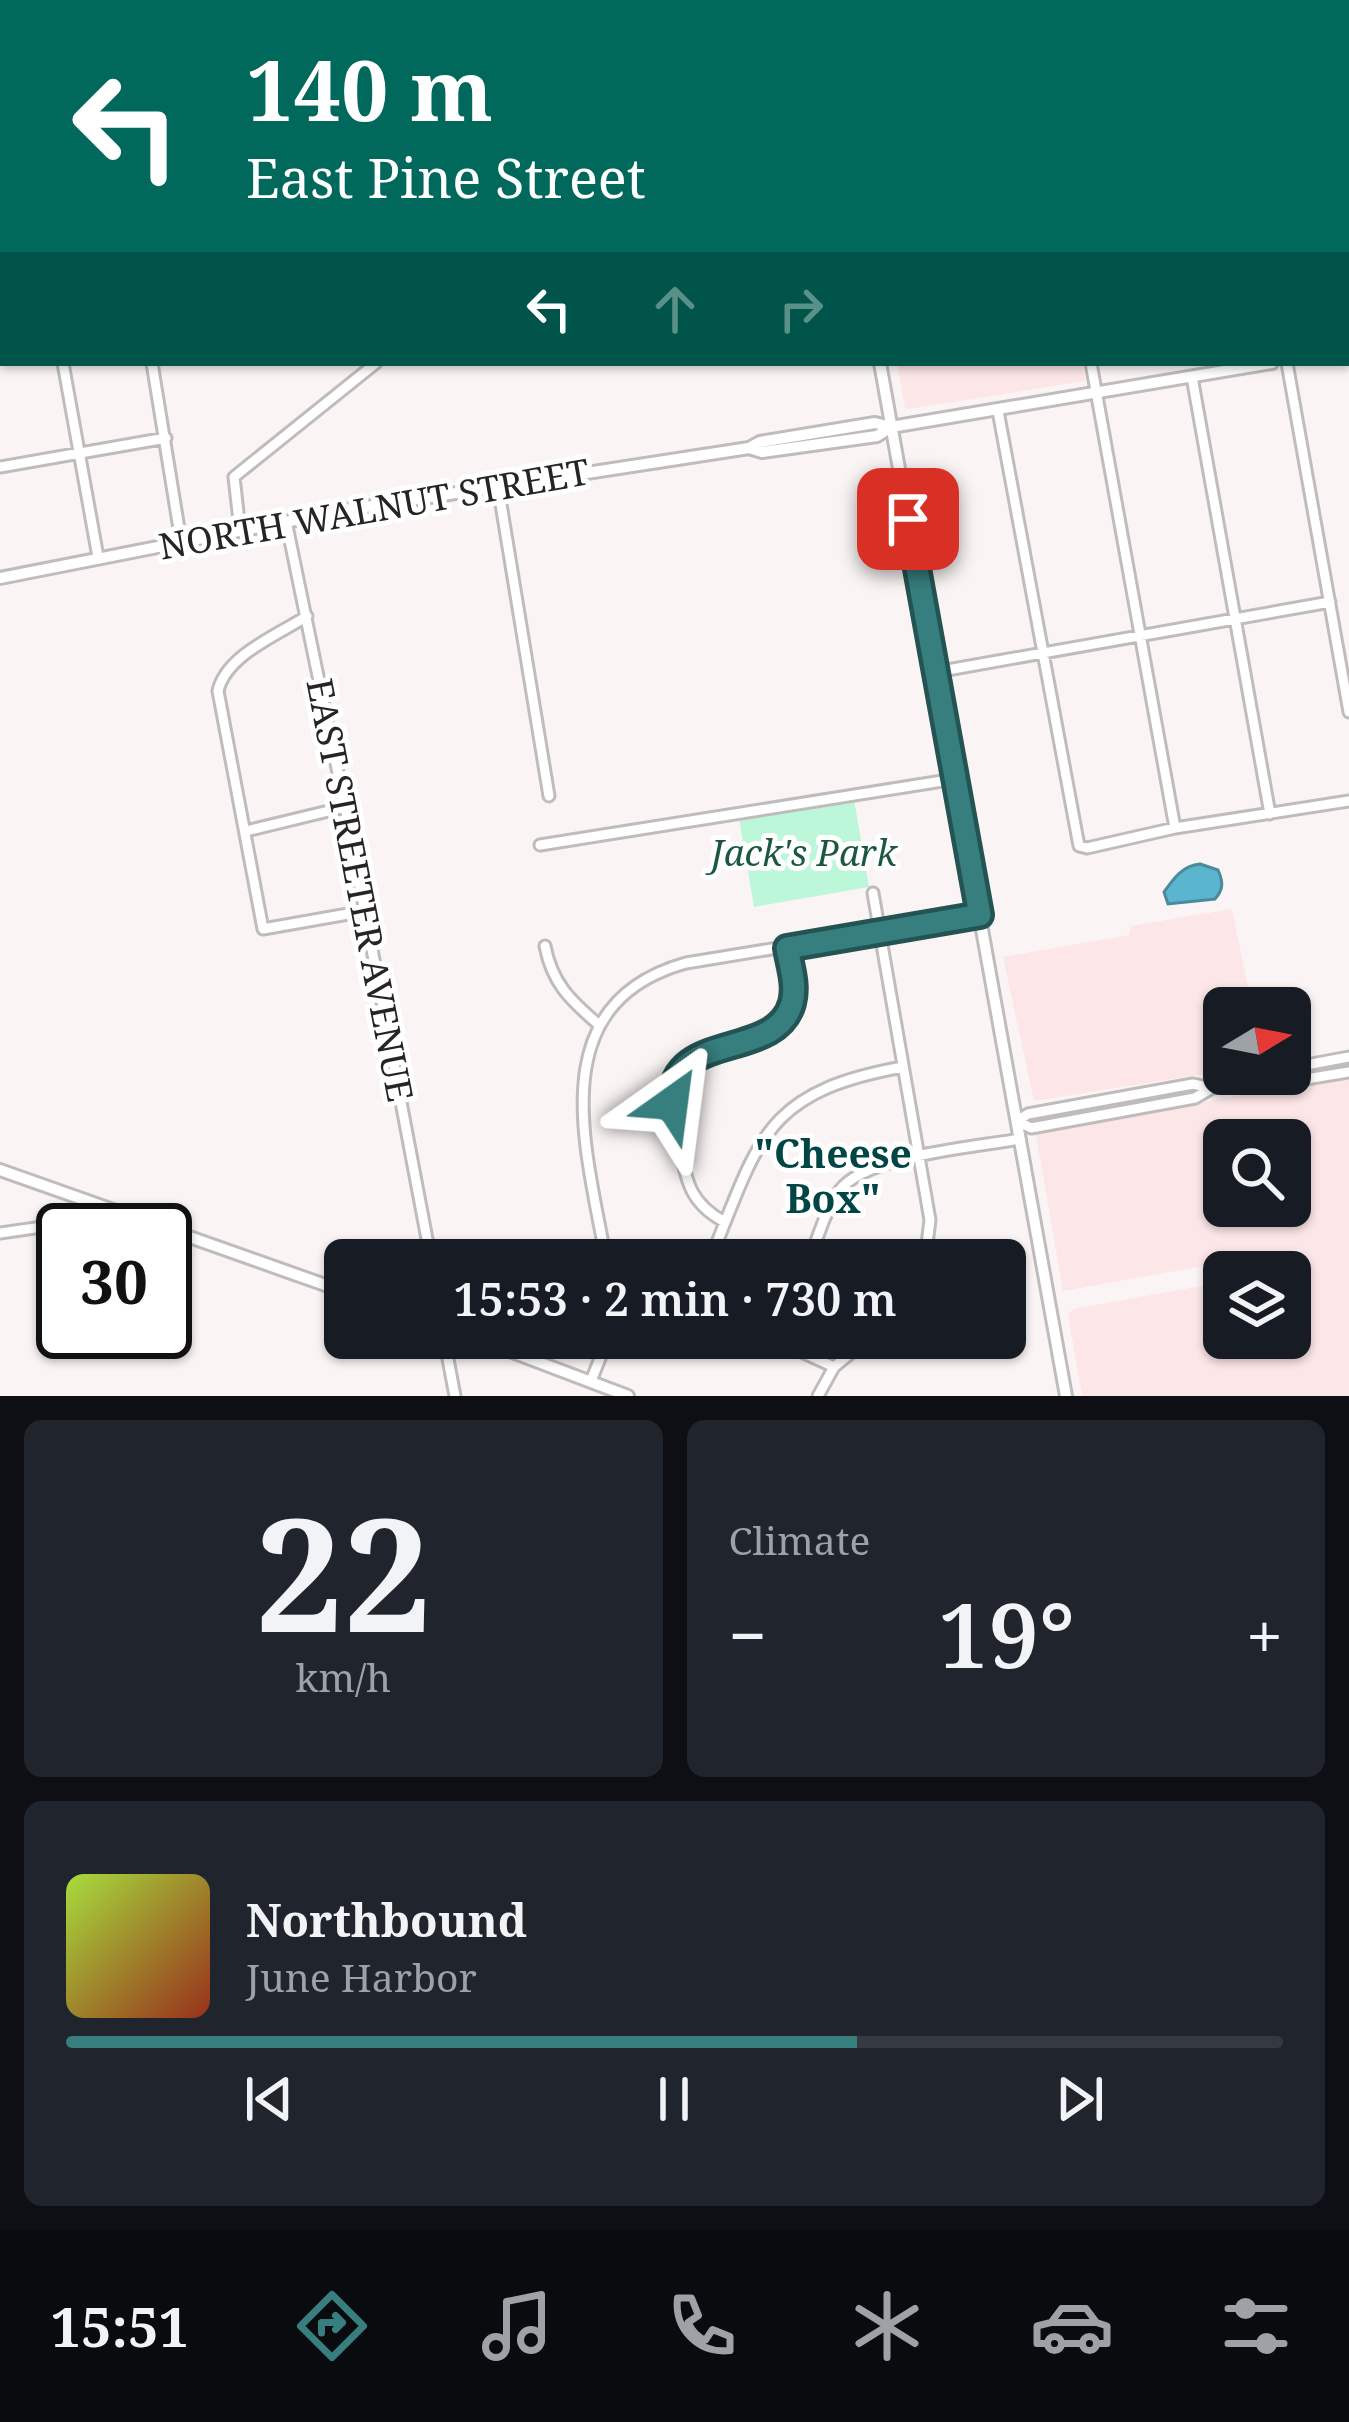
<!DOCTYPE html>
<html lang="en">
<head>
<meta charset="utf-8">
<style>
  body { margin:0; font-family:"Noto Serif",serif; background:#20242c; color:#f1f3f6; height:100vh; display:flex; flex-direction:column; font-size:45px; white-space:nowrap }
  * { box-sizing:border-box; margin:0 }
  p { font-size:39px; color:#9ea1a6 }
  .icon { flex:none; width:66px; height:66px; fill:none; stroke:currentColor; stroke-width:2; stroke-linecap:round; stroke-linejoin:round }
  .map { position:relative; height:1396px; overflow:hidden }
  .sheet { display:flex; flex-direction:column; gap:24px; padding:24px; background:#0d0f14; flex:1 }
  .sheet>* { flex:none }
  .top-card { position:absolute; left:0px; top:0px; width:1350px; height:366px; box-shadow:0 3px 9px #0004; background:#00695c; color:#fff; overflow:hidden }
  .needle { width:78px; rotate:80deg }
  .controls { position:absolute; left:1203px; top:987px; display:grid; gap:24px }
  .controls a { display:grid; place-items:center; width:108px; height:108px; border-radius:18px; background:#171b24; box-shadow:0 3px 9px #0004; font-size:60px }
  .speed { position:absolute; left:36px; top:1203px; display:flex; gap:24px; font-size:60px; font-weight:700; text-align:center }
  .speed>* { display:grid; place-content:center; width:156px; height:156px; border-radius:50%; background:#171b24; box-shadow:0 3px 9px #0004; line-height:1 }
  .speed .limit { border:6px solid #111; border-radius:18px; background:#fff; color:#111 }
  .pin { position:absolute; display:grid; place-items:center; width:102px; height:102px; color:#fff; margin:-51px; border-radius:24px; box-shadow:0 6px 18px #0006 }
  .me { position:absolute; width:132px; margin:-66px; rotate:31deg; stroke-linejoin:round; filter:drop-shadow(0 0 9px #0008) }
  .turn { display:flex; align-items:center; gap:42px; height:252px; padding:0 48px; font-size:54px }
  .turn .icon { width:156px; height:156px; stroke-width:2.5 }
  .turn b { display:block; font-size:84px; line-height:102px }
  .lanes { display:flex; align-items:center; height:114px; padding:0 48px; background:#0003; justify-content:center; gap:60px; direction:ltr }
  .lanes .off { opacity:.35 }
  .big { font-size:90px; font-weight:600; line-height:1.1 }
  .sheet .widget { flex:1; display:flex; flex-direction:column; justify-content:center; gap:18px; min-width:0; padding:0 42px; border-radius:18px; background:#20242c }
  .sheet .dial { align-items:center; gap:0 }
  .dial b { font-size:156px; line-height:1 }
  .song { display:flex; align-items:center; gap:36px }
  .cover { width:144px; height:144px; border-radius:18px; background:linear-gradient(135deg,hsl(80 70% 55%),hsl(10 70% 35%)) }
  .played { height:12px; border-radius:6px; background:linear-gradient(90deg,#377f7f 65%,#363941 65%) }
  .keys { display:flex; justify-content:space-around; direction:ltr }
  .heat { display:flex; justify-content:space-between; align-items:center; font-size:66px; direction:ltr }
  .sheet .tiles { flex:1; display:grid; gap:24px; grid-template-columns:1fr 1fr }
  .widget:last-child { grid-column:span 2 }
  .trip { position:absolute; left:324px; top:1239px; width:702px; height:120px; border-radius:18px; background:#171b24; box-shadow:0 3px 9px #0004; font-weight:600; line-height:120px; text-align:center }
  .menu { display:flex; height:192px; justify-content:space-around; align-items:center; background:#090b0e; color:#9ea1a6 }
  .menu .icon { width:84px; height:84px }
  .menu .current { color:#377f7f }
  .menu b { font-size:54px; color:#f1f3f6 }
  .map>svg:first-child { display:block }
  .commercial { fill:#fce6e7; fill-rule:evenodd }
  .green { fill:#bdf7da }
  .water { fill:#59b6ce; stroke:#4a8a9b; stroke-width:3 }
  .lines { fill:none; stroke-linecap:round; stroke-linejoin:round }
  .minor-casing { stroke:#c0bcbb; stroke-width:15 }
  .major-casing { stroke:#c0bcbb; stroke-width:16 }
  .minor { stroke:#fff; stroke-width:9 }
  .major { stroke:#fff; stroke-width:10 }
  .route-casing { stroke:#245353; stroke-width:30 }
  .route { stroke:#377f7f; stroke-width:21 }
  .labels { text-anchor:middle; stroke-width:10; stroke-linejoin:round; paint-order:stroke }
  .street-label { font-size:36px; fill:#262524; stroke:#fff }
  .park-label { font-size:36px; font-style:italic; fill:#1b583f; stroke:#fff }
  .neighbourhood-label { font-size:39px; font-weight:bold; fill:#014545; stroke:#fff }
</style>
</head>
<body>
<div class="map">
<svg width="1349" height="1396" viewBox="0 0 1349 1396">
  <rect width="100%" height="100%" fill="#faf5f4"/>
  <path class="commercial" d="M897 363H1082L1085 381 909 409 905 408Z
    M1232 909 1252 1008H1224V1071L1034 1101 1003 957 1129 935 1131 926Z
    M1349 1075V1396H1082L1068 1315 1073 1309 1224 1282V1338H1290V1272H1282L1305 1267 1300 1249 1063 1291 1036 1135 1044 1131ZM1224 1140H1290V1206H1224Z"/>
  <path class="green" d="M854 799 869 887 754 907 739 819Z"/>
  <path class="water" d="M1200 864 1218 870C1223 881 1224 889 1215 899L1168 904 1164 892C1174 878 1182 866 1200 864Z"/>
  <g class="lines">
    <defs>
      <path id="minor" d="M93 0V3
        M442 0 443 3
        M616 0V3
        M1220 0 1221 3
        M331 3 347 0
        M0 66 3 65
        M0 186 3 185
        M0 255H3
        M63 363 98 557
        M152 363 181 541
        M1091 363 1175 828
        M1287 363 1349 712
        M1192 377 1270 814
        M998 411 1079 846 1087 848 1175 828 1349 801
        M0 467 166 438
        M498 486 549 796
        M286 521 345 807 431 1260
        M240 530 234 477 376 363
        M307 616C278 635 226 655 218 691L263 929 365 911
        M936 672 1330 602
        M246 831 345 807
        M540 845 955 779
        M873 893 930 1220 925 1260
        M545 946C552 983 570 1000 598 1024
        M1290 1068 1349 1057
        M1017 1121 1028 1114 1193 1084 1212 1088 1276 1077 1294 1081 1349 1072
        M1017 1121 1031 1128 1195 1098 1212 1088
        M725 1222C692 1205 686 1183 680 1147 665 1064 675 1064 751 1037 764 1033 775 1030 784 1019 801 998 791 972 787 948
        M0 1233 125 1215
        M606 1260C587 1151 539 1004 686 963L979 915
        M710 1260C759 1140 763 1092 903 1067
        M809 1260C818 1238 825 1210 840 1190 865 1156 976 1147 1020 1139
        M444 1338 455 1396
        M771 1338 834 1367
        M591 1381 608 1338
        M818 1396 834 1367 869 1338"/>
      <path id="major" d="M815 0V3
        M1347 350H1349
        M880 363 1066 1396
        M749 448 762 452 877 436 891 427
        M0 578 346 510 749 448 760 442 875 423 891 427 1272 363
        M0 1170 345 1292
        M475 1338 628 1396"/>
    </defs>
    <use href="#minor" class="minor-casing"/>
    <use href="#major" class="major-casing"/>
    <use href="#minor" class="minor"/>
    <use href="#major" class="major"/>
  </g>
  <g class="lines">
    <defs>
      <path id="route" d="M672 1103C669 1029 776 1062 792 1003 797 985 790 966 787 948L980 915 908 519"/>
    </defs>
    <use href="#route" class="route-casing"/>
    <use href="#route" class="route"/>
  </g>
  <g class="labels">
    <g class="street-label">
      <text transform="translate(374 509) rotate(-10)" y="13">NORTH WALNUT STREET</text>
      <text transform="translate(360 890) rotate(79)" y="13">EAST STREETER AVENUE</text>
    </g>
    <g class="park-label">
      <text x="804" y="866">Jack's Park</text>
    </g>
    <g class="neighbourhood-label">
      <text x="833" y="1168">"Cheese<tspan x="833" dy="45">Box"</tspan></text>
    </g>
  </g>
</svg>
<div class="controls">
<a><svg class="needle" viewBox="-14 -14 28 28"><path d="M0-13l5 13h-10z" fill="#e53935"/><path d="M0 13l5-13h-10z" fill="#9ea1a6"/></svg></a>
<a><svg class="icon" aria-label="search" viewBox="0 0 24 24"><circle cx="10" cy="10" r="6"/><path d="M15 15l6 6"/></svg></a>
<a><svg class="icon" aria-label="layers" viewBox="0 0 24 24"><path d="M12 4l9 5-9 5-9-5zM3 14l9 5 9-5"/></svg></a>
</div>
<div class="speed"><div class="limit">30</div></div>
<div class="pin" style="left:908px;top:519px;background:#d93025"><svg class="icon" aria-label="arrive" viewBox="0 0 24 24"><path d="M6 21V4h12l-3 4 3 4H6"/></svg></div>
<svg class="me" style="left:672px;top:1103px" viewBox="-20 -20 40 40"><path d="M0-17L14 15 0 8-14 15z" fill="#377f7f" stroke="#fff" stroke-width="4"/></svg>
<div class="trip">15:53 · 2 min · 730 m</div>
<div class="top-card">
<div class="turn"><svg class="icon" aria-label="left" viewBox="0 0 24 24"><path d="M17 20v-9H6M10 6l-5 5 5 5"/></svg><div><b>140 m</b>East Pine Street</div></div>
<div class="lanes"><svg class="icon" aria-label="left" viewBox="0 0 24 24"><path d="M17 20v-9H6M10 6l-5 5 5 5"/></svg><svg class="icon off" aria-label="ahead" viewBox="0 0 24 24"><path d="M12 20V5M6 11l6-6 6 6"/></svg><svg class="icon off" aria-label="right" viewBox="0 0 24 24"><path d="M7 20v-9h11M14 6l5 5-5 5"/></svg></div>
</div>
</div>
<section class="sheet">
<div class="tiles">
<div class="widget dial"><b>22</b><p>km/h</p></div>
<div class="widget"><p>Climate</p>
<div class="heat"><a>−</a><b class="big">19°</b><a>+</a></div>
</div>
<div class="widget">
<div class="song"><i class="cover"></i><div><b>Northbound</b><p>June Harbor</p></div></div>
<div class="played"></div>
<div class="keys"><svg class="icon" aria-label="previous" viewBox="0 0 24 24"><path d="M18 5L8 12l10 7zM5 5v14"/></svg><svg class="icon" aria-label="pause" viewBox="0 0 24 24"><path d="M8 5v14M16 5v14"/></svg><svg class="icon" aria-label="next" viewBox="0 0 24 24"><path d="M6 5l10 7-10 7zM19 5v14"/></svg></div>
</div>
</div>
</section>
<nav class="menu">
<b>15:51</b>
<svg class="icon current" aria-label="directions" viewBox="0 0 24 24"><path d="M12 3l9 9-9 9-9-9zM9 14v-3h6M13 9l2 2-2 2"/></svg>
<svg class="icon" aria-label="music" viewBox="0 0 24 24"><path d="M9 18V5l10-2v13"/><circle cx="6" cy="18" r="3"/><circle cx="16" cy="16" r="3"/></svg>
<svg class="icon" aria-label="phone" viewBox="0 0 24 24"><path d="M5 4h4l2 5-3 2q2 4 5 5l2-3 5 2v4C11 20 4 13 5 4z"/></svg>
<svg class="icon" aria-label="climate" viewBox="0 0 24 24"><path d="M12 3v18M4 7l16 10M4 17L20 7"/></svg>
<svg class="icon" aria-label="car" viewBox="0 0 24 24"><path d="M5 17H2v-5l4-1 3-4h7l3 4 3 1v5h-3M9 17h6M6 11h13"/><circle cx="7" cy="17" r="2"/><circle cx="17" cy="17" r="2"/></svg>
<svg class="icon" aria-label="filters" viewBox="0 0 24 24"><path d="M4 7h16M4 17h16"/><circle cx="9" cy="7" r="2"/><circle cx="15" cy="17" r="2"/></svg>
</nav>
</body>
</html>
